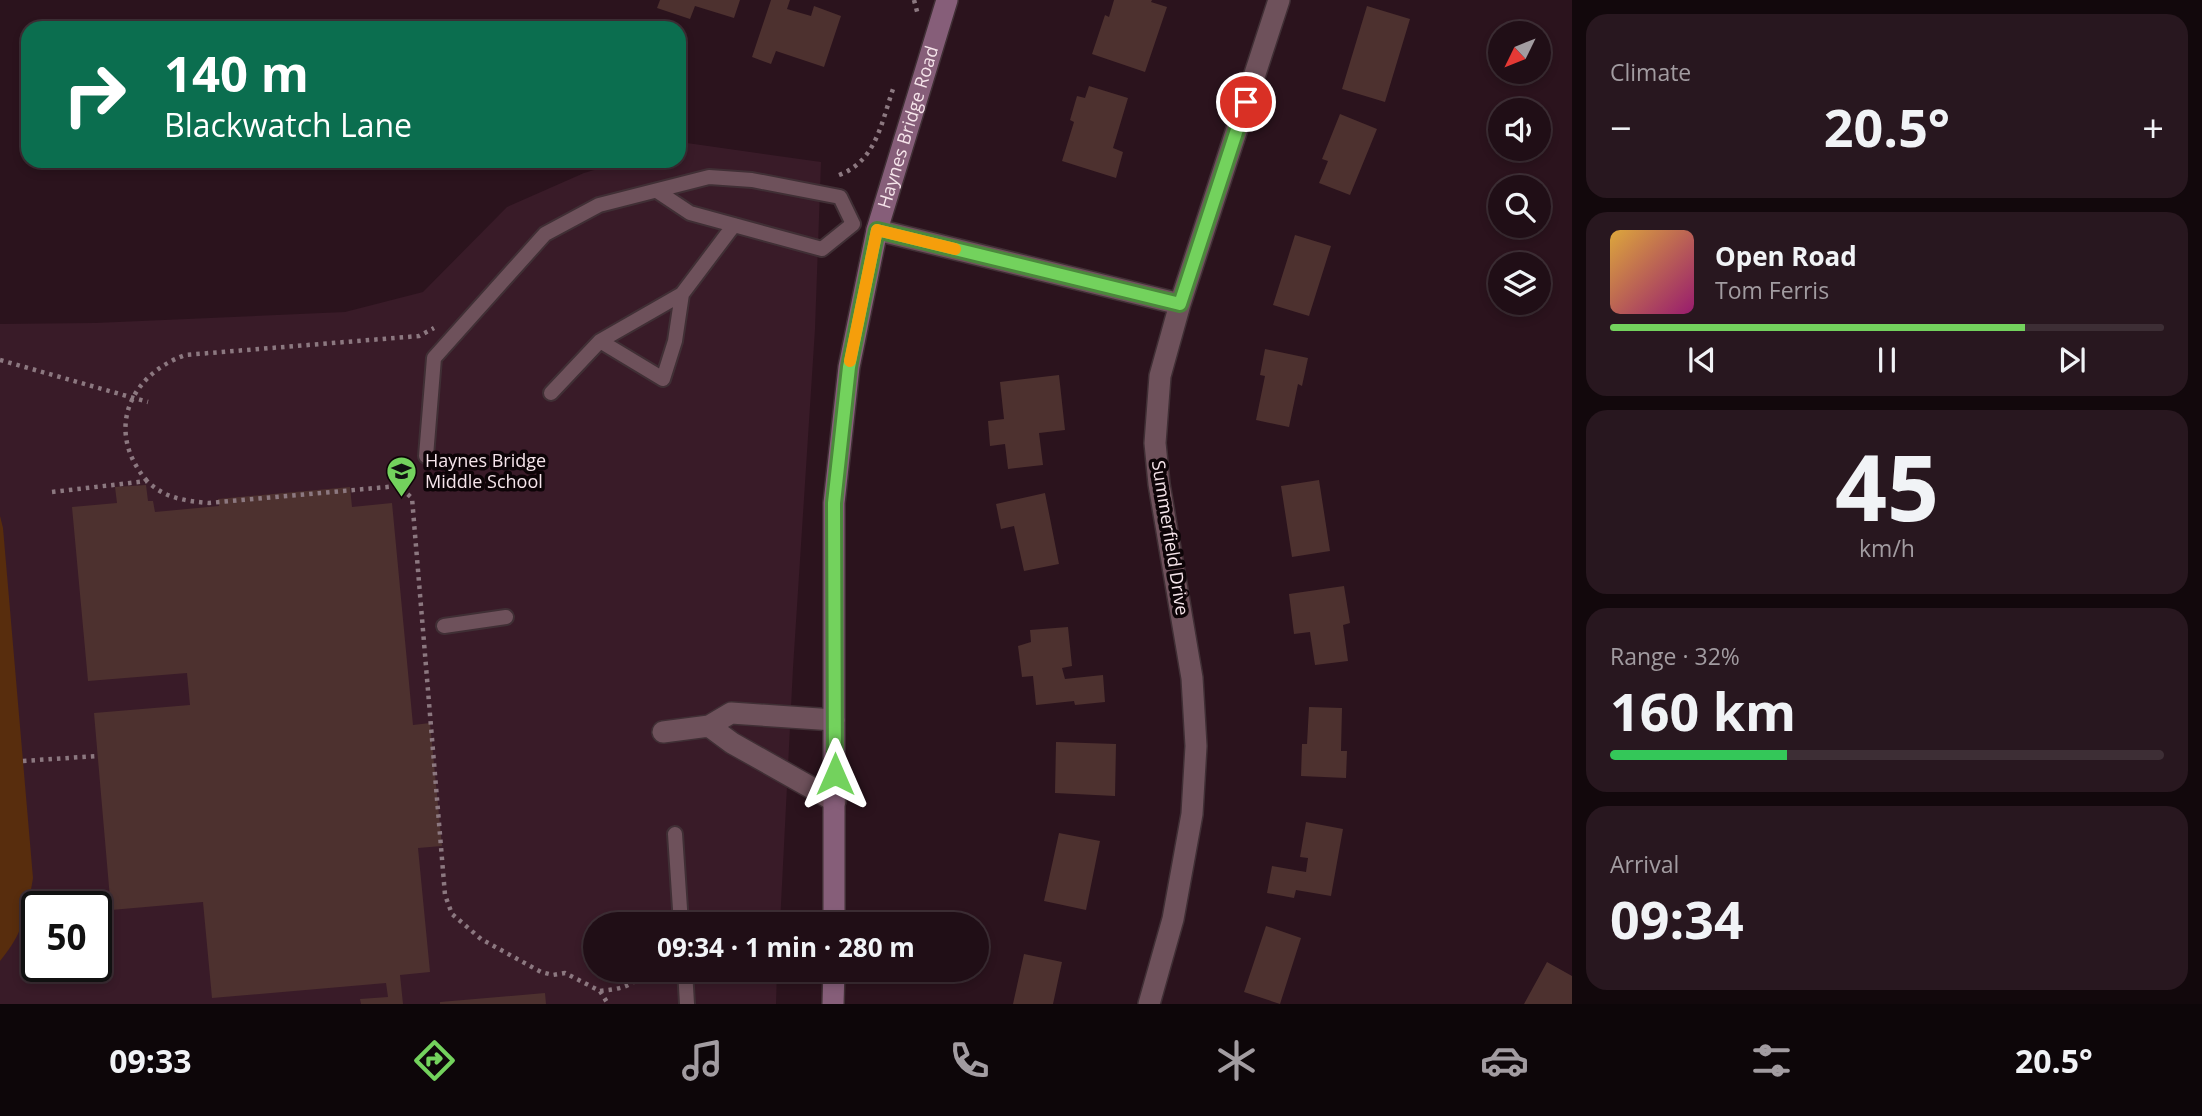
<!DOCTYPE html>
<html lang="en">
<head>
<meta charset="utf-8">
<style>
  body { margin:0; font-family:"Open Sans",sans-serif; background:#28171f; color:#f1f3f6; height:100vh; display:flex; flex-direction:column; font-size:26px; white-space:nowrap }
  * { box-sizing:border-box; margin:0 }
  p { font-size:23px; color:#a29ca1 }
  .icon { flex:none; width:38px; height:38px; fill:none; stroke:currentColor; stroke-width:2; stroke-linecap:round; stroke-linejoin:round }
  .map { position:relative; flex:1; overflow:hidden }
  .drawer { display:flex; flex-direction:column; gap:14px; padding:14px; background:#12080c; width:630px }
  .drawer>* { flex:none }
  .guide { position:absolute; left:21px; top:21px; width:665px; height:147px; border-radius:21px; box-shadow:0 4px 10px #0003,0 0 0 2px #3d2e35; background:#0b6e4f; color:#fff; overflow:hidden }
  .needle { width:46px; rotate:227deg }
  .fabs { position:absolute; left:1488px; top:21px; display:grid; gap:14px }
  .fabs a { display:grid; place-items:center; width:63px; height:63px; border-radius:50%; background:#200e16; box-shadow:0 4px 10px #0003,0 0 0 2px #3d2e35; font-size:35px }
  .speed { position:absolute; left:21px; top:891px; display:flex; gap:14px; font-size:35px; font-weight:700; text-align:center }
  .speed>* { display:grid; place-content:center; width:91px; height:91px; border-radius:50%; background:#200e16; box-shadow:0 4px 10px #0003,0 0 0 2px #3d2e35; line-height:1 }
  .speed .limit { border:4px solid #111; border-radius:10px; background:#fff; color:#111 }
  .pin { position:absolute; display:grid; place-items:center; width:60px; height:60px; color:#fff; margin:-30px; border:4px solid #fff; border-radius:50%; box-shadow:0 2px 7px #0007 }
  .me { position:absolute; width:77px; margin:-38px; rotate:0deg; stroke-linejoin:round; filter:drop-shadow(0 0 5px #0008) }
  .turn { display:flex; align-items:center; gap:24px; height:147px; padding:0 28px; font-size:32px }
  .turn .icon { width:91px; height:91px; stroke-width:2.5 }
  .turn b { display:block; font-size:49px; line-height:60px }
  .big { font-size:52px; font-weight:700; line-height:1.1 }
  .drawer .card { flex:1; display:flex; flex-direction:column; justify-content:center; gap:10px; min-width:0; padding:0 24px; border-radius:21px; background:#28171f }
  .drawer .dial { align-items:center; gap:0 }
  .dial b { font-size:91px; line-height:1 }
  .song { display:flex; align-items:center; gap:21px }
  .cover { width:84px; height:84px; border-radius:10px; background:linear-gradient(135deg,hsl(40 70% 55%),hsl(320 70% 35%)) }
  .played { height:7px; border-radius:4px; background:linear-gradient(90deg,#73d25d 75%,#3d2e35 75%) }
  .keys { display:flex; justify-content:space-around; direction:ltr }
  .heat { display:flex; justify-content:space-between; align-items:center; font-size:38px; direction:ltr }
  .charge { height:10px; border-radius:5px; background:linear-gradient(90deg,#34c759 32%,#3d2e35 0) }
  .trip { position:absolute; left:583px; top:912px; width:406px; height:70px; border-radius:35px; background:#200e16; box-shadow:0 4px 10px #0003,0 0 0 2px #3d2e35; font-weight:700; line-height:70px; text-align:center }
  .tabs { display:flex; height:112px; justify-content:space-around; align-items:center; background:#0d0609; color:#a29ca1 }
  .tabs .icon { width:49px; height:49px }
  .tabs .active { color:#73d25d }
  .tabs b { font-size:32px; color:#f1f3f6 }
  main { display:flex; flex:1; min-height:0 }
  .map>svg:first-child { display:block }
  .built { fill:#391b28; fill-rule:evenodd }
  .green { fill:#582d0d }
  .building { fill:#4d312f }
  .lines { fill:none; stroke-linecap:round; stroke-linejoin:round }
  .lane-casing { stroke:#402f35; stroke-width:18 }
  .street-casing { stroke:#402f35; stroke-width:24 }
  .secondary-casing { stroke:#402f35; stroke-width:24 }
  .path { stroke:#8c7880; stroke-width:4.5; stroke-dasharray:3.5 5; stroke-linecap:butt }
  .lane { stroke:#6e515b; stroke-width:14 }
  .street { stroke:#6e515b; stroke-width:21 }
  .secondary { stroke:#865e79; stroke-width:21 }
  .route-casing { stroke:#4b883c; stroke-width:18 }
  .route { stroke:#73d25d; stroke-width:12 }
  .slow { stroke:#f59e0b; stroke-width:12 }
  .labels { text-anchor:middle; stroke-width:7; stroke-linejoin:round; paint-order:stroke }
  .street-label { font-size:18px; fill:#f6e5eb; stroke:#0d0407 }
  .poi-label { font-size:18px; fill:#f6e5eb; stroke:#0d0407; text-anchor:start }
</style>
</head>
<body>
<main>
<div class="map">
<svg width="1572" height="1004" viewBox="0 0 1572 1004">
  <rect width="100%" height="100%" fill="#2b131d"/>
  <path class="built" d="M687 143 821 162 815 329 793 668 780 924H595V970H777L776 1004H0V324L95 323 345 312 423 292 507 207 584 173 625 161H679V146ZM37 906H96V966H37Z"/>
  <path class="green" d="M0 516 3 528 33 878C27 913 23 933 0 961Z"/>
  <path class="building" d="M660 0H740L734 18 695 6 690 19 657 8Z
    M771 0H790L787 9 811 16 814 6 841 16 824 67 776 51 771 64 752 57Z
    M1114 0H1152L1151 2 1167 7 1145 72 1092 54 1105 15 1109 17Z
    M1367 6 1410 19 1385 102 1342 89Z
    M1089 86 1128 98 1113 148 1123 152 1116 178 1062 161 1074 122 1070 120 1077 96 1085 98Z
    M1340 114 1377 129 1350 195 1319 183 1328 161 1322 159Z
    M1295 235 1331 246 1309 316 1273 305Z
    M1265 349 1308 358 1302 386 1298 384 1289 427 1256 420 1265 376 1260 375Z
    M1059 375 1065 430 1039 433 1043 465 1008 469 1005 444 990 446 988 421 1004 419 1000 382Z
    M1319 480 1330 551 1292 557 1281 486Z
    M146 485 148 501H153L155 512 219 506 218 499 350 487 352 507 392 503 413 725 430 723 442 846 418 848 430 972 400 975 403 1004H361L360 999 388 997 386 983 212 998 203 902 111 910 94 713 190 705 187 673 88 681 72 507 117 503 115 487Z
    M1045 493 1059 564 1024 571 1014 526 1001 529 996 504Z
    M1344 586 1350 623 1343 625 1348 661 1315 665 1310 632 1294 634 1289 594Z
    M1068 627 1072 666 1062 668 1065 679 1103 675 1105 702 1075 705 1074 701 1036 705 1033 676 1022 677 1018 646 1031 642 1030 630Z
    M1309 707 1342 708 1341 751H1347L1346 778 1301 776 1302 744H1307Z
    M1056 742 1116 744 1115 796 1055 793Z
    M1306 822 1343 829 1331 896 1296 890 1294 898 1267 893 1272 866 1306 872 1308 858 1300 857Z
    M1059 833 1100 841 1086 910 1044 901Z
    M1266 926 1301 938 1280 1004 1244 992Z
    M1024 954 1062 962 1053 1004H1013Z
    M1547 962 1572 976V1004H1524Z
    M545 993 546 1004H440V1002Z"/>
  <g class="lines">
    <defs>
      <path id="lane" d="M657 191 690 213 822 249 853 224
        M600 341 663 379 675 341 682 294
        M551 393 600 341 682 294 734 225
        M426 456 434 358 545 234 599 205 709 177 752 180 840 197 853 224
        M444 626 506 617
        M675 834 681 924
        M685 970 687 1004"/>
      <path id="street" d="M877 230 1180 304
        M709 726 732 743 835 801
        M663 732 709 726 731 713 834 720
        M1149 1004 1173 919 1192 814 1196 746 1192 678 1159 484 1155 443 1160 376 1180 304 1279 0"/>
      <g id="secondary">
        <path id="s1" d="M834 924V503L849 367 877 230 947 0"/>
        <path d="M833 1004 834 970"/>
      </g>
    </defs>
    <use href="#lane" class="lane-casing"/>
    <use href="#street" class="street-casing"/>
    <use href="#secondary" class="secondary-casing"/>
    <path class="path" d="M914 0 918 15
      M839 175C876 161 881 124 893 89
      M0 360 148 402
      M147 481C105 432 128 376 185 355L419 336 434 328
      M52 492 147 481C164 498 185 501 209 503L398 486 412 498 445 895 452 914 481 939 541 972 553 975 565 973 600 991 608 1004
      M23 761 97 756
      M600 991C617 989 631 988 642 974"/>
    <use href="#lane" class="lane"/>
    <use href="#street" class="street"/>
    <use href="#secondary" class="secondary"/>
  </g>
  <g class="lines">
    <defs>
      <path id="route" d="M835 774 834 503 849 367 877 230 1180 304 1246 102"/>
    </defs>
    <use href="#route" class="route-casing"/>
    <use href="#route" class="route"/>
    <path class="slow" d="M850 361 877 230 955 249"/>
  </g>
  <defs>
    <symbol id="school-pin" viewBox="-11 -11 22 30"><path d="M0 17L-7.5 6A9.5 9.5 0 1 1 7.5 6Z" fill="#73d25d" stroke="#0d0407"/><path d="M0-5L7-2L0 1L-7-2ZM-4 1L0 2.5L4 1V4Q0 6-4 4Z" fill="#111"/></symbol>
  </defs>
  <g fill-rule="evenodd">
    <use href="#school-pin" x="384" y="454" width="35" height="47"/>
  </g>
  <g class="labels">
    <g class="street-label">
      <text dy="6" stroke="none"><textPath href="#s1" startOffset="805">Haynes Bridge Road</textPath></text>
      <text transform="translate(1170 538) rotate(81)" y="6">Summerfield Drive</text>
    </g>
    <g class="poi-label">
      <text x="425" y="467">Haynes Bridge<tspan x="425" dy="21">Middle School</tspan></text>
    </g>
  </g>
</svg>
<div class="fabs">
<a><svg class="needle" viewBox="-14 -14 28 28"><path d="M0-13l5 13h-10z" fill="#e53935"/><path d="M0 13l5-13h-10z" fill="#a29ca1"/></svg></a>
<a><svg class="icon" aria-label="sound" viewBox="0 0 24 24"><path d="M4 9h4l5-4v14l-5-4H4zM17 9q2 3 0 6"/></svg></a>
<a><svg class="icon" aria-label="search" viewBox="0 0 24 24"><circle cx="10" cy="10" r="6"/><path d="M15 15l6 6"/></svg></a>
<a><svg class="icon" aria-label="layers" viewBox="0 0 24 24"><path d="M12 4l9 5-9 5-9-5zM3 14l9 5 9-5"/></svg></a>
</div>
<div class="speed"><div class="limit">50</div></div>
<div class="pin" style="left:1246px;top:102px;background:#d93025"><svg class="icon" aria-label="arrive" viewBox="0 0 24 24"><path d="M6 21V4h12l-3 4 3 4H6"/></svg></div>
<svg class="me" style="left:835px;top:774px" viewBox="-20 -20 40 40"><path d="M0-17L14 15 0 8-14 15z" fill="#73d25d" stroke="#fff" stroke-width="4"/></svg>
<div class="trip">09:34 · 1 min · 280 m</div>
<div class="guide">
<div class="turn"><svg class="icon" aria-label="right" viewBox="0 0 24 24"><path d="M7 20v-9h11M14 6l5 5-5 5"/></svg><div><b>140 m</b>Blackwatch Lane</div></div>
</div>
</div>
<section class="drawer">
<div class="card"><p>Climate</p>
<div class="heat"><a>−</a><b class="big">20.5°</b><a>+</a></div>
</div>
<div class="card">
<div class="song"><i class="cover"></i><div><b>Open Road</b><p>Tom Ferris</p></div></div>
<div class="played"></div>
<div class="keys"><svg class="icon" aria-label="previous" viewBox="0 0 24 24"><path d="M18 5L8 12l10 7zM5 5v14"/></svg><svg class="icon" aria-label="pause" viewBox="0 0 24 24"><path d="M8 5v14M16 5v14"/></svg><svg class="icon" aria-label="next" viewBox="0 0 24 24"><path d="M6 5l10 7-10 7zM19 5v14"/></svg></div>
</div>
<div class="card dial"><b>45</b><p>km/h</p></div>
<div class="card"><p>Range · 32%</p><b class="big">160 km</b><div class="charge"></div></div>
<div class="card"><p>Arrival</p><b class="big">09:34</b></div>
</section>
</main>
<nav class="tabs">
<b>09:33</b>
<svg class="icon active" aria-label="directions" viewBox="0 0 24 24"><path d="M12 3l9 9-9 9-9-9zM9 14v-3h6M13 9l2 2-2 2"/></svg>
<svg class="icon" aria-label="music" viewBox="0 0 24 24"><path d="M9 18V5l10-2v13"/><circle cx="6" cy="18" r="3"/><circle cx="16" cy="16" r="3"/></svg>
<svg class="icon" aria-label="phone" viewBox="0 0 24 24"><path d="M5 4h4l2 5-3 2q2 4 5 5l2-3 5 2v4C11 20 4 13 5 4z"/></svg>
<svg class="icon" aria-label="climate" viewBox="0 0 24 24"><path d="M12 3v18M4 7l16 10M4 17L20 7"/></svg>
<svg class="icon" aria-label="car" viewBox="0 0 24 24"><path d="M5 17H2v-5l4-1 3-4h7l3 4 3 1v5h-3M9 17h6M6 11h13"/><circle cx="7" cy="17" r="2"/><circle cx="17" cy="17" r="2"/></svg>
<svg class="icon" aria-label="filters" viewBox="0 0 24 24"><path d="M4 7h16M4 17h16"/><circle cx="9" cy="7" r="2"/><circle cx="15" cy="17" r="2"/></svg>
<b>20.5°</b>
</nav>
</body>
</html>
